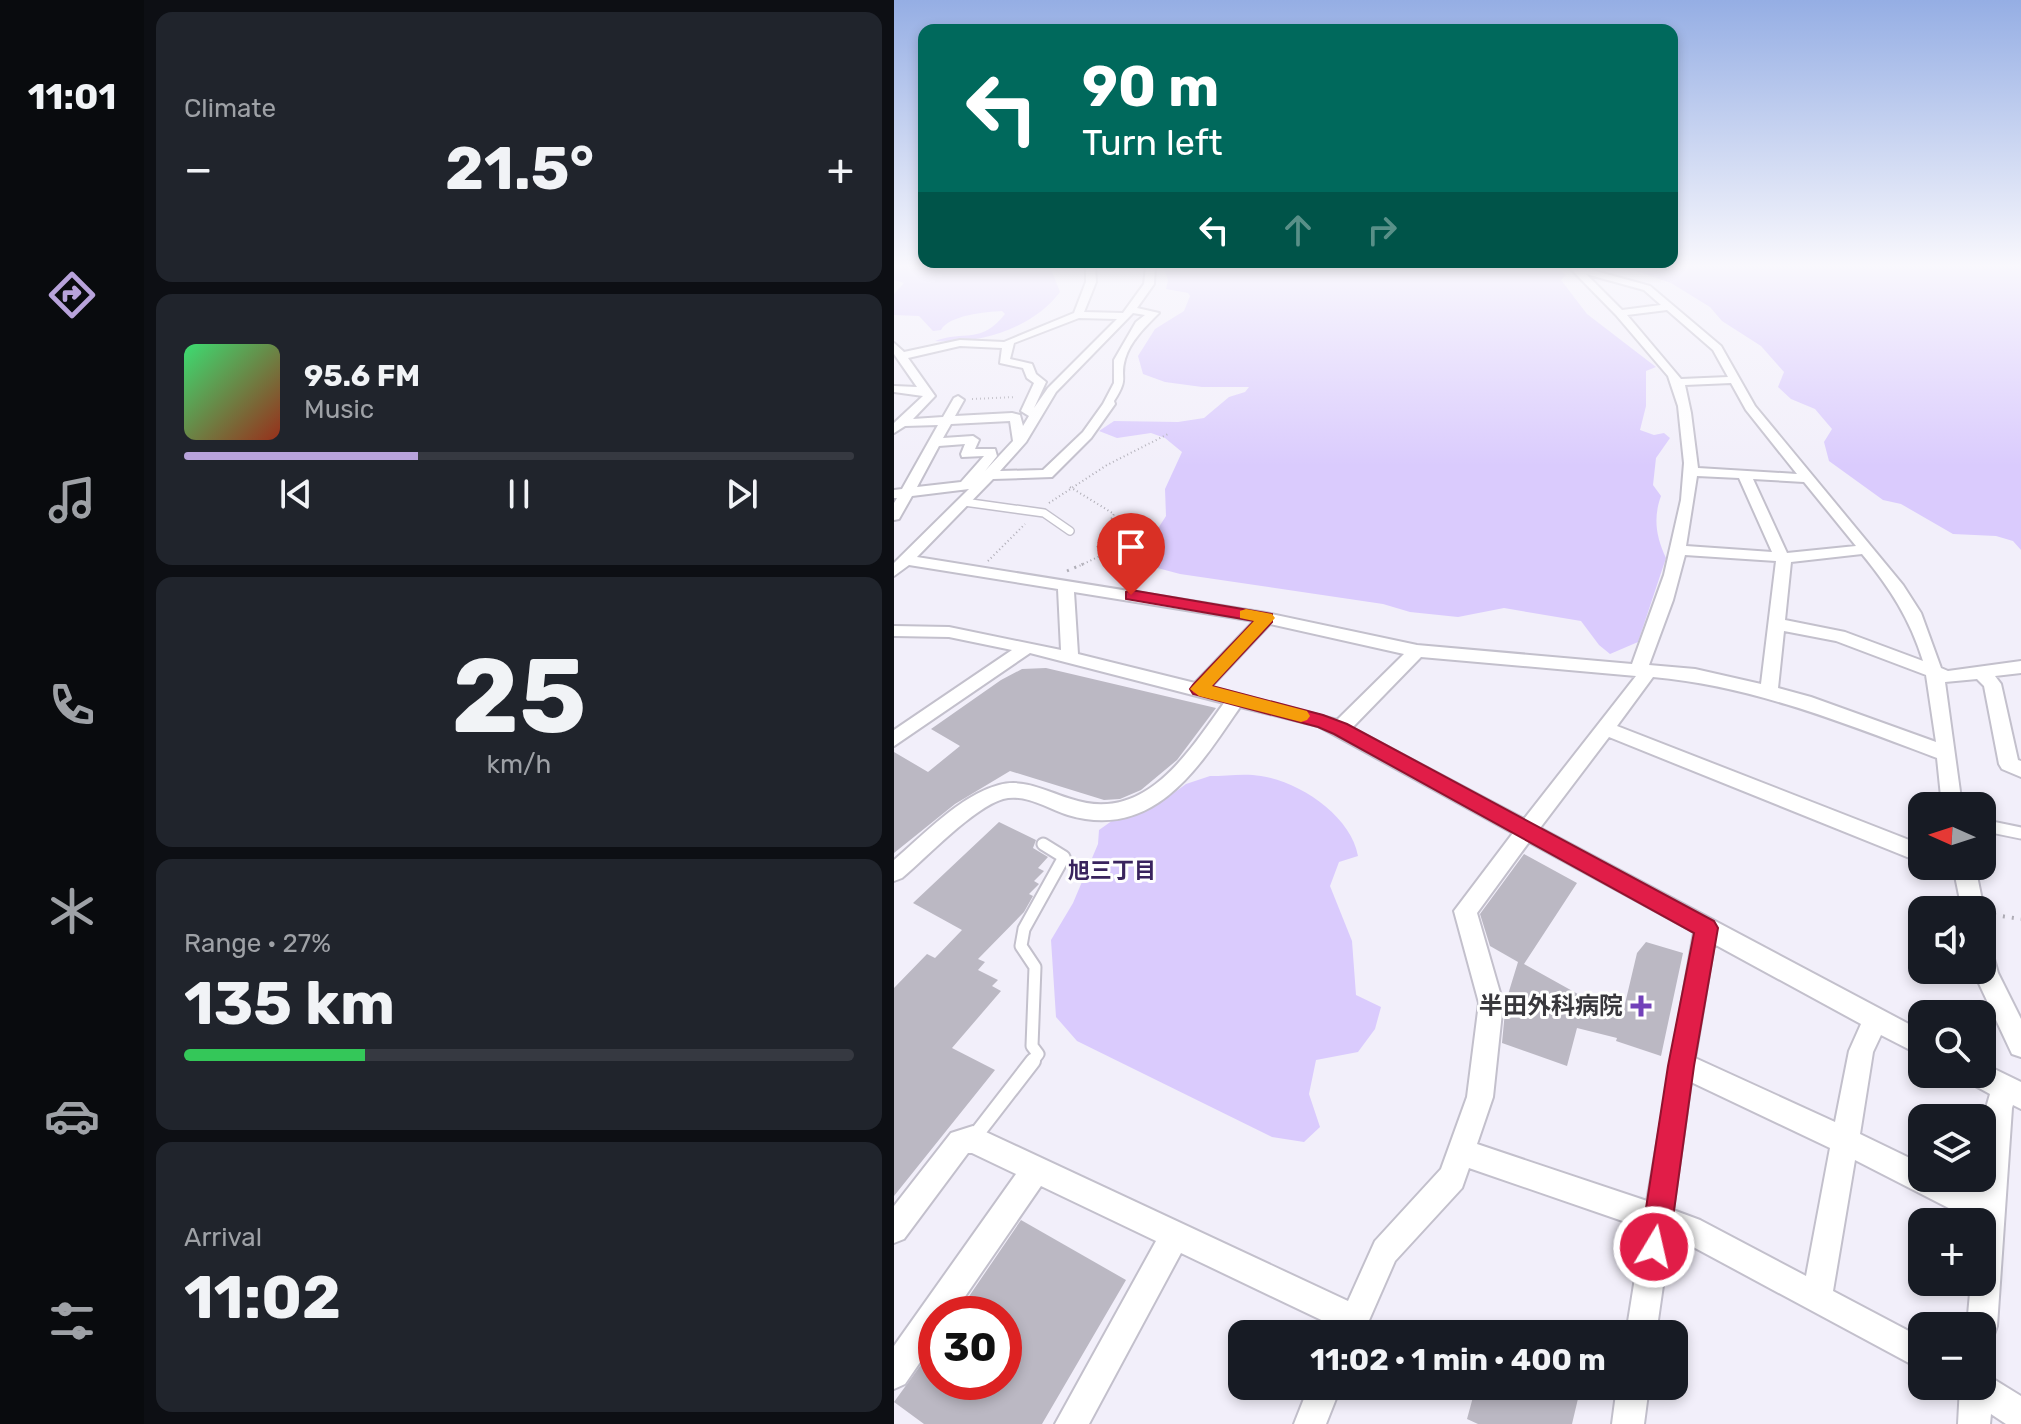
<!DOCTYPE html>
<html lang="en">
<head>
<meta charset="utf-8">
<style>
  body { margin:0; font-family:Rubik,"Noto Sans JP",sans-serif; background:#20242c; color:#f1f3f6; height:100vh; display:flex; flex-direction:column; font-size:30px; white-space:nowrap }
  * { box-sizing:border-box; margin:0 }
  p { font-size:26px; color:#9ea1a6 }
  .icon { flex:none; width:44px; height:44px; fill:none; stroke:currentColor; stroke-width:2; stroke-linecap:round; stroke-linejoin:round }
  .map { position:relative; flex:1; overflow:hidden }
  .panel { display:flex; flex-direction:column; gap:12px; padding:12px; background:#0d0f14; width:750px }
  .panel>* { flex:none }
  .hud { position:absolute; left:24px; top:24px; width:760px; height:244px; border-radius:16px; box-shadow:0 4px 12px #0003; background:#00695c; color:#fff; overflow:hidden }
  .needle { width:52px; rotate:273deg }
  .buttons { position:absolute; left:1014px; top:792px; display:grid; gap:16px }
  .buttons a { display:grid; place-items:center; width:88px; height:88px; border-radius:16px; background:#171b24; box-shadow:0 4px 12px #0003; font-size:40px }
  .speed { position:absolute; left:24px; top:1296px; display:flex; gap:16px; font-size:40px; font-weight:700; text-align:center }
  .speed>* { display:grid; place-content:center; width:104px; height:104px; border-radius:50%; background:#171b24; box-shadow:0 4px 12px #0003; line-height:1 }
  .speed .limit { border:12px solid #d22; background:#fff; color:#111 }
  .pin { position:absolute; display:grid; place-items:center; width:68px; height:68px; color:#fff; margin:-82px -34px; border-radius:50% 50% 50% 0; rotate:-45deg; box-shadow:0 0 8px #0007 }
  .pin .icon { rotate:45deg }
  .me { position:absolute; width:88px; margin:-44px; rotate:9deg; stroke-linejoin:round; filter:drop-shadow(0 0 6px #0008) }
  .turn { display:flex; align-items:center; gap:28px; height:168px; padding:0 32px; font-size:36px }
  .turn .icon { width:104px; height:104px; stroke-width:2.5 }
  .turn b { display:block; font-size:56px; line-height:68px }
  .lanes { display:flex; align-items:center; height:76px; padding:0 32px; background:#0003; justify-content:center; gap:40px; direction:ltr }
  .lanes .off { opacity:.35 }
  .big { font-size:60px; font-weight:700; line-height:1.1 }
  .panel .widget { flex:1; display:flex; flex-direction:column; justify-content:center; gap:12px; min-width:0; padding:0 28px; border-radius:16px; background:#20242c }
  .panel .dial { align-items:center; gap:0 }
  .dial b { font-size:104px; line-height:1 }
  .song { display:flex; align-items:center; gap:24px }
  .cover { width:96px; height:96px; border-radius:12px; background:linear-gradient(135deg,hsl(140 70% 55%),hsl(10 70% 35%)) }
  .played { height:8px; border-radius:4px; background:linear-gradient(90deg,#b8a3db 35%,#363941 35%) }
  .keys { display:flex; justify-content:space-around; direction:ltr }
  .heat { display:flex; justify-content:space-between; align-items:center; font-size:44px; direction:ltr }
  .charge { height:12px; border-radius:6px; background:linear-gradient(90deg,#34c759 27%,#363941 0) }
  .trip { position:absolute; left:334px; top:1320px; width:460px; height:80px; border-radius:16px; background:#171b24; box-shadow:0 4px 12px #0003; font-weight:700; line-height:80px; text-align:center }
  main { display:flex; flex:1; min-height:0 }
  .dock { display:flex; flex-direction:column; width:144px; justify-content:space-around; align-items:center; background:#090b0e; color:#9ea1a6 }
  .dock .icon { width:56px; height:56px }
  .dock .current { color:#b8a3db }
  .dock b { font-size:36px; color:#f1f3f6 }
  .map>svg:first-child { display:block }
  .green { fill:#dacbfd }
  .building { fill:#bbb8c3 }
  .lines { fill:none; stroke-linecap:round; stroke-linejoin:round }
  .lane-far2-casing { stroke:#c3c0cc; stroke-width:10 }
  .lane-far1-casing { stroke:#c3c0cc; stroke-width:15 }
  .lane-casing { stroke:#c3c0cc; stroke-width:18 }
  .street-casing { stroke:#c3c0cc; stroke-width:4 }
  .path-far2 { stroke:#afadb6; stroke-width:2; stroke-dasharray:1 3; stroke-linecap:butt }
  .path-far1 { stroke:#afadb6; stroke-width:3; stroke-dasharray:2 6; stroke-linecap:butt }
  .path { stroke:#afadb6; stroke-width:4; stroke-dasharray:2 7; stroke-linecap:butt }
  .lane-far2 { stroke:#fff; stroke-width:7 }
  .lane-far1 { stroke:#fff; stroke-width:11 }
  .lane { stroke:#fff; stroke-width:14 }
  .street { fill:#fff; fill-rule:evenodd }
  .route { fill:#e11d48; stroke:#92132f; stroke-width:2 }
  .slow { fill:#f59e0b }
  .poi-dot { fill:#7241b9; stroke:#fefefe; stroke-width:3 }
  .labels { text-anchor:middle; stroke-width:6; stroke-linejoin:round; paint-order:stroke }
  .neighbourhood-label { font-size:22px; font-weight:bold; fill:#39235d; stroke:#fefefe }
  .near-poi-label { font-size:24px; font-weight:bold; fill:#38373c; stroke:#fefefe; text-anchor:end }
</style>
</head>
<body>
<main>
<nav class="dock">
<b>11:01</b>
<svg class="icon current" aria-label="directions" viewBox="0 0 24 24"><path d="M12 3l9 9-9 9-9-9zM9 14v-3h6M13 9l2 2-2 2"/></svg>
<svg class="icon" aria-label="music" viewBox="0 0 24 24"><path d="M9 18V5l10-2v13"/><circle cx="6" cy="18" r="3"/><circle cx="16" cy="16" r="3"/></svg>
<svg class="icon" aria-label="phone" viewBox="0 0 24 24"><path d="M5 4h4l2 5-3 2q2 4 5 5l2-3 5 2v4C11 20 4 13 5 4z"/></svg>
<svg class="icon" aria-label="climate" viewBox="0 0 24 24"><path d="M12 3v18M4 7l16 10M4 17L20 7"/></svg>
<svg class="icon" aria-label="car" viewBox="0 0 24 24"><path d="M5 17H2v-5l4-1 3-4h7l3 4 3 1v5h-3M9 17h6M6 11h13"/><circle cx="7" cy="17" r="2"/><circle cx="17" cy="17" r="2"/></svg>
<svg class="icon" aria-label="filters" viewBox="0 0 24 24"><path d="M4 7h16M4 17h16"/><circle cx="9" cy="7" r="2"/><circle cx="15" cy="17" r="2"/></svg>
</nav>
<section class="panel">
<div class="widget"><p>Climate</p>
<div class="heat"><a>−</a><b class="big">21.5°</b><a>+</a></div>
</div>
<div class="widget">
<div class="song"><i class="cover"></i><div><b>95.6 FM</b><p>Music</p></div></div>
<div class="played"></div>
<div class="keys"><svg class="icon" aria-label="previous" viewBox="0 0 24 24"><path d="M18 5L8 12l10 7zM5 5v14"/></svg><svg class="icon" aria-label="pause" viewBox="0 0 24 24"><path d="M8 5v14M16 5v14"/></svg><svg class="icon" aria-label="next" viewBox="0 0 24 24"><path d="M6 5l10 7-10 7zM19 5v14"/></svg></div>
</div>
<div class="widget dial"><b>25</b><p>km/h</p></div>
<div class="widget"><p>Range · 27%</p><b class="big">135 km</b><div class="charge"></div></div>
<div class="widget"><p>Arrival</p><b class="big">11:02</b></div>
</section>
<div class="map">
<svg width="1127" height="1424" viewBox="0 0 1127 1424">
  <rect width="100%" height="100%" fill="#f2effa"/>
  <path class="green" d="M0 266H78L77 270 107 266H159L157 269 166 292C139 328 85 345 41 341 70 330 87 345 111 314L108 311C92 312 55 315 47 330L39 331 25 316 0 315V294L10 283 0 280Z
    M269 266H661L672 275 667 280 693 314 762 367 752 371V406L746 430 760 435 770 433 776 438 762 458 759 485 767 496C759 518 762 537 772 558L744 642 716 654 705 645 687 621 610 608 564 617 516 612 489 604 286 574 256 566 235 553 238 546 256 541 272 516 271 489 288 452 271 438 257 433 223 438 205 431 220 421 284 422 310 418 335 397 351 392 355 387H308L271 382 249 374 244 356 261 329 290 311 296 296 294 293 272 289 274 280Z
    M728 266H1127V550L1119 541 1102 536 1059 534 1007 504 989 500 935 461 930 442 938 429 921 409 897 399 884 387 890 372 867 346 828 321 816 307 777 283Z
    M316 776C332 776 351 773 367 776 406 782 457 816 464 856L445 862 436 886 458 941 462 995 487 1007 481 1029 464 1052 422 1060 415 1094 426 1127 410 1142 378 1137 183 1041 162 1017 157 940 179 903 204 844 205 830 222 818 262 806 292 784Z"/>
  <path class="building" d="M152 668 322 708 283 760 247 790 226 799 210 800 116 771 61 804 0 853V752L34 772 66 746 37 729 107 680 128 669Z
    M105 822 142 840 139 848 154 857 144 868 150 871 140 881 145 884 135 894 139 896 130 912 84 959 91 962 84 970 104 980 98 986 107 991 58 1048 101 1070 0 1196V988L33 954 41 958 68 930 19 903Z
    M630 854 683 883 630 964 691 998 730 1008 743 953 752 942 789 953 767 1056 722 1041 723 1038 683 1028 673 1066 608 1043 612 1001 624 962 596 946 586 914Z
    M127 1220 232 1280 148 1424H30L0 1402 42 1344V1382H110V1314H63Z
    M582 1386H687L678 1424H584L573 1419Z"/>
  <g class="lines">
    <defs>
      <path id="lane-far2" d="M70 502 150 513 176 531"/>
      <path id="lane-far1" d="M1088 825 1127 833
        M137 1063 144 1054 138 1046 141 967 127 946 130 929 170 857 149 844"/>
      <path id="lane" d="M81 1136 139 1061"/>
      <path id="street" d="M192 266H201L202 282 190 312 229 313 250 284 252 266H261L260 284 243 308 265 313C252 326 236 341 231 359 225 380 236 376 220 401L221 404 197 438 158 477 99 479 23 557 372 613 523 645 738 664 770 575 787 500 790 463 784 406 774 376 722 315 674 266H683L756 286 827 346 861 406 1009 585 1027 613 1047 668 1054 671 1127 661V673L1101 676 1107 684 1124 760 1127 761V777L1108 769 1105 764 1090 686 1083 679 1051 682 1068 806H1048L1043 758C950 723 859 686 759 677L723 726 1028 845V863L715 737 646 828 1028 1031V1056L987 1035 979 1052 966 1134 1028 1164V1178H1057L1085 1192 1092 1108 1096 1094 1076 1083 1072 1074H1088V1063L1127 1082V1109L1119 1105 1118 1108 1103 1326 1099 1337 1088 1341V1326H1073L1077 1282H1088V1222H1082L961 1160 939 1291 1028 1338V1370L790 1242 776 1237 762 1334H732L749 1228 575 1168 568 1188 501 1261 469 1334H437L440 1326 287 1253 195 1424H161L262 1241 147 1186 59 1314H42V1339L11 1384 0 1389V1346L122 1174 78 1153H74L10 1239 0 1243V1206L57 1133 79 1126 454 1301 481 1241 547 1169 573 1097 585 1003 560 911 619 833 424 726 346 707C305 767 260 841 174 815 155 809 131 793 109 799 79 808 33 857 8 878L0 881V860C31 834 65 796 105 785 130 778 154 792 177 799 251 824 293 754 330 703L136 653 0 746V730L118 650 55 637 0 636V626L55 627 167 650 164 589 15 565 0 576V563L75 489 18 496 5 519 0 520V503L3 498H0V490L8 489 44 425 11 426 0 433V423L29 396 0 392V386L23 387 0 354V343L10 352 66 340 110 342 180 313 192 282ZM692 274 750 290 767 305 728 310ZM773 310 819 350 834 377 787 379 733 315ZM239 313 251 315 242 322 220 360V383L209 404 189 432 149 470 106 471 132 442 162 392ZM185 318 223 319 154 388 140 408 152 382 142 374 138 364 116 359 120 343ZM66 346 108 348 106 363 129 368 133 378 140 383 127 411 135 416 129 426 126 415 118 413 61 416 70 400 64 396 60 398 49 417 19 419 41 396 14 358ZM837 383 852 410 903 474 804 468 797 413 791 385ZM116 421 119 441 91 471 103 456 101 449H81L85 440 79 436 49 438 57 424ZM71 444 67 454 68 457 90 456 67 482 23 487 45 446ZM803 476 845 478 878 552 792 546ZM859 479 910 482 962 546 893 553ZM968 554C996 588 1016 619 1029 661L951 632 891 620 897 562ZM791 555 882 561 867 684 801 669 755 665 779 600ZM180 592 360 621 301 683 184 654ZM376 624 510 654 443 720 317 687ZM890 631 942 641 1032 675 1042 742 917 697 884 688ZM527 657 742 676 630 819 458 728ZM635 842 800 932 753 1201 583 1144 599 1097 609 1003 583 913ZM820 944 967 1024 955 1051 941 1122 801 1058ZM797 1082 936 1148 912 1276 806 1220 779 1210Z
        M1059 866H1081L1090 910 1088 914V910H1068Z
        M1088 942 1096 945 1104 973 1127 1019V1057L1118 1054 1081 975 1080 970H1088Z
        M1088 1372 1127 1396V1424H1112L1097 1414 1096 1424H1064L1066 1386H1088Z
        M415 1386H447L432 1424H400Z
        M723 1386H755L750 1424H718Z"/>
    </defs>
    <use href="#lane-far2" class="lane-far2-casing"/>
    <use href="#lane-far1" class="lane-far1-casing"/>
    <use href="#lane" class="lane-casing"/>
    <use href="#street" class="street-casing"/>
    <path class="path-far2" d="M78 399 122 397
      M176 487 220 514 203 545 206 556 185 566
      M155 503 213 465 274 434
      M94 561 131 524"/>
    <path class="path-far1" d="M173 571 189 564"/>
    <path class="path" d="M1100 915 1127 919"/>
    <use href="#lane-far2" class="lane-far2"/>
    <use href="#lane-far1" class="lane-far1"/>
    <use href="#lane" class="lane"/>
    <use href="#street" class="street"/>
  </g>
  <linearGradient id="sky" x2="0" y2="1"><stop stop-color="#95aee4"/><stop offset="0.57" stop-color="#f9f8fd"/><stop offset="1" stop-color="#f9f8fd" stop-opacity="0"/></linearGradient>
  <rect width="1127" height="466" fill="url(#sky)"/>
  <path class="route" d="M237 590 378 614V622L318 686 429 715 453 724 820 921 824 928 800 1066 775 1247 771 1257 760 1262 750 1257 746 1247 774 1066 800 933 440 734 424 727 299 694 296 689 299 685 360 621 232 599V592Z"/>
  <path class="slow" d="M352 609 378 614 381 618 318 686 413 711 416 716 413 720 407 722 305 696 296 689 360 621 346 618V611Z"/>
  <path class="poi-dot" d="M743 994h8v8h8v8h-8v8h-8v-8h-8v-8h8z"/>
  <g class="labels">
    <g class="neighbourhood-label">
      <text x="218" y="878">旭三丁目</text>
    </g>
    <g class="near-poi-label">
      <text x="729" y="1014">半田外科病院</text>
    </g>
  </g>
</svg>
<div class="buttons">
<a><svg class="needle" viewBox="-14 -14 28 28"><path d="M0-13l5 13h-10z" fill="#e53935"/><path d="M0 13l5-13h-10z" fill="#9ea1a6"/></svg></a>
<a><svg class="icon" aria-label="sound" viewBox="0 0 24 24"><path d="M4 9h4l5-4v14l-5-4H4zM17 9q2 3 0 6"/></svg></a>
<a><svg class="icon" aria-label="search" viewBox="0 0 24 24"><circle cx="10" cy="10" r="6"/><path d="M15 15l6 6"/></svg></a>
<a><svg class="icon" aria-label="layers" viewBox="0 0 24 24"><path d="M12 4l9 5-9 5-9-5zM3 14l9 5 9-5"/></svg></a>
<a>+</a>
<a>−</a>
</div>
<div class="speed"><div class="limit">30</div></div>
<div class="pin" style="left:237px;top:595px;background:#d93025"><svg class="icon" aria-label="arrive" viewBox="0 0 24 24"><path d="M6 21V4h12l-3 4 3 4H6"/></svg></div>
<svg class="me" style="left:760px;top:1247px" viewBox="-20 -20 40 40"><circle r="17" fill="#e11d48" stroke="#fff" stroke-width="3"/><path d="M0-11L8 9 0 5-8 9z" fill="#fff"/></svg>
<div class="trip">11:02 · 1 min · 400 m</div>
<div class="hud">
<div class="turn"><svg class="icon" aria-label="left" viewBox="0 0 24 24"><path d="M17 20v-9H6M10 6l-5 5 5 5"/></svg><div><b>90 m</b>Turn left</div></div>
<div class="lanes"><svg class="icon" aria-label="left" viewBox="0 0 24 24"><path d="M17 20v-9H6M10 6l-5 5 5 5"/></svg><svg class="icon off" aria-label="ahead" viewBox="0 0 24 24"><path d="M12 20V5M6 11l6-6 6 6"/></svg><svg class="icon off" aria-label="right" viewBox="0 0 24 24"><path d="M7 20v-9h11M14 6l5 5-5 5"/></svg></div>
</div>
</div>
</main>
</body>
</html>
